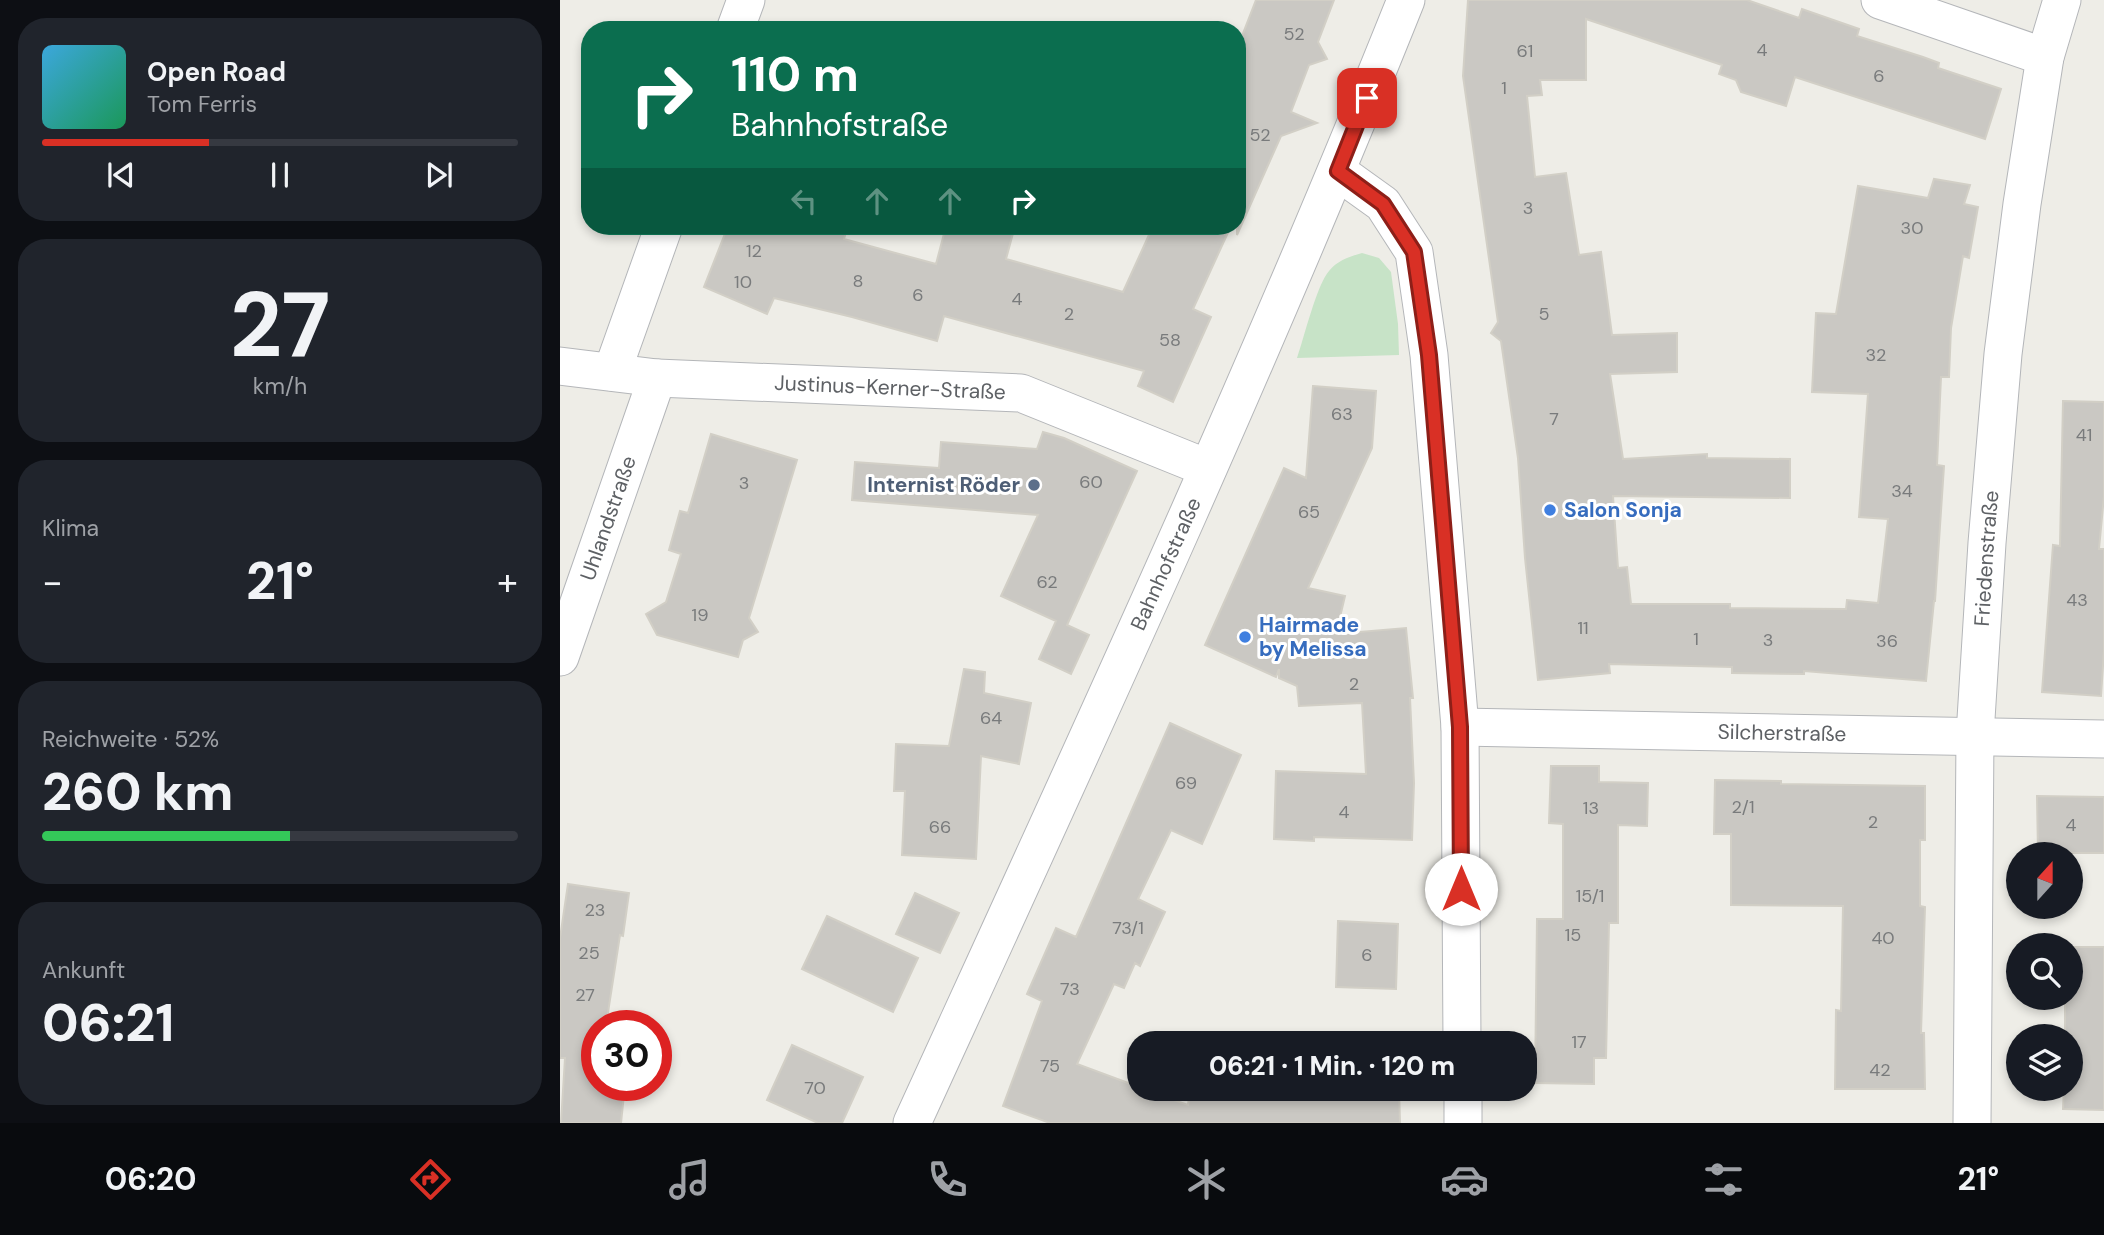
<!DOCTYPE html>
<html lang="de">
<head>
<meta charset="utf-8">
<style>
  body { margin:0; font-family:"DM Sans",sans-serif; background:#20242c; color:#f1f3f6; height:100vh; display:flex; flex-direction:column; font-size:26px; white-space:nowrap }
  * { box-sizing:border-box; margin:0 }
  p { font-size:23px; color:#9ea1a6 }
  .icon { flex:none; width:38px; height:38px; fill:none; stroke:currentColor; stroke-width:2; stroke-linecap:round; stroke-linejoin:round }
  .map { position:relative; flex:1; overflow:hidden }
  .side { display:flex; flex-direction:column; gap:18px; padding:18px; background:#0d0f14; width:560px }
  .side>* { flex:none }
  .hud { position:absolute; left:21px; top:21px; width:665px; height:214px; border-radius:28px; box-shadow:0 4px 10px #0003; background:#0b6e4f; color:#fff; overflow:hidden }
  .needle { width:46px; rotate:21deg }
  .controls { position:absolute; left:1446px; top:842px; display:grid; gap:14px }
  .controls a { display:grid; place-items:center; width:77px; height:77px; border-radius:50%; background:#171b24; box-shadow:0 4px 10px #0003; font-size:35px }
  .speed { position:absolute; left:21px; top:1010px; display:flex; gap:14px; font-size:35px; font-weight:700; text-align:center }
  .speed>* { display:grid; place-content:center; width:91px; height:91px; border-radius:50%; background:#171b24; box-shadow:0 4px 10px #0003; line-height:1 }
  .speed .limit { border:10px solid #d22; background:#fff; color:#111 }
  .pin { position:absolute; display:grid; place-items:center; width:60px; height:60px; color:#fff; margin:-30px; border-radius:14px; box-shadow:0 4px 10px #0006 }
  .me { position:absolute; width:77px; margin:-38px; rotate:0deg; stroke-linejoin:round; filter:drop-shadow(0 0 5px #0008) }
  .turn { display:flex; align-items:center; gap:24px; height:147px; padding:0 35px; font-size:32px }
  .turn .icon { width:91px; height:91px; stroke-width:2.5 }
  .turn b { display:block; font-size:49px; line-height:60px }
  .lanes { display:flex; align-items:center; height:66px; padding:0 35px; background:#0003; justify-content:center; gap:35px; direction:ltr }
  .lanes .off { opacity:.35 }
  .big { font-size:52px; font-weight:800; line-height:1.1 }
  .side .tile { flex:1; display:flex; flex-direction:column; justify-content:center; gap:10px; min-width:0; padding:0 24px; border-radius:28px; background:#20242c }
  .side .dial { align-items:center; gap:0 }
  .dial b { font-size:91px; line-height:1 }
  .song { display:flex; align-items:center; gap:21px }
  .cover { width:84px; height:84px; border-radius:10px; background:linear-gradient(135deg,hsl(200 70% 55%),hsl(150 70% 35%)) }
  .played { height:7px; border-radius:4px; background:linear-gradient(90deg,#d93025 35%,#363941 35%) }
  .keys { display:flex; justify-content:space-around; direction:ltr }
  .heat { display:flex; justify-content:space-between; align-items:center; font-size:38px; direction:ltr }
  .charge { height:10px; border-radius:5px; background:linear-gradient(90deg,#34c759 52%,#363941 0) }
  .trip { position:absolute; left:567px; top:1031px; width:410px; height:70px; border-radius:28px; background:#171b24; box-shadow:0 4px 10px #0003; font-weight:800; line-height:70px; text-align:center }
  .dock { display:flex; height:112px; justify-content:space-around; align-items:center; background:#090b0e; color:#9ea1a6 }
  .dock .icon { width:49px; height:49px }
  .dock .active { color:#d93025 }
  .dock b { font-size:32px; color:#f1f3f6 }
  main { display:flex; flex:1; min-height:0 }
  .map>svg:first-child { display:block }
  .green { fill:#c7e3c7 }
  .building { fill:#cac8c3; stroke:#d2cfc6; stroke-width:2 }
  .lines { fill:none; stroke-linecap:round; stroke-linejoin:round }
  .minor-casing { stroke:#b4b6b9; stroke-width:39 }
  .minor { stroke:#fff; stroke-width:37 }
  .route-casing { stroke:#8d1f18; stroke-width:18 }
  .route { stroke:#d93025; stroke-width:12 }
  .service-dot { fill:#5c6f8a; stroke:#fff; stroke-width:2.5 }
  .shop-dot { fill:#3f7fe0; stroke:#fff; stroke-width:2.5 }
  .labels { text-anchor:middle; stroke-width:6; stroke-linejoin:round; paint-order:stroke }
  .number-label { font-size:18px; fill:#797b7c }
  .street-label { font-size:21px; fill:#5e6165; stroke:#fff }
  .service-label { font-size:21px; font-weight:bold; fill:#4e5e75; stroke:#fff; text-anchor:end }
  .shop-label { font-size:21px; font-weight:bold; fill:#366cbe; stroke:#fff; text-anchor:start }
</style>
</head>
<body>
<main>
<section class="side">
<div class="tile">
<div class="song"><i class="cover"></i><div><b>Open Road</b><p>Tom Ferris</p></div></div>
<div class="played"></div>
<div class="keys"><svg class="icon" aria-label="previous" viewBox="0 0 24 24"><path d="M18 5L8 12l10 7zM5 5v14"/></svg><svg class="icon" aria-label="pause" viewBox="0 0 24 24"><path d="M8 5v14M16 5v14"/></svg><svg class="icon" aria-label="next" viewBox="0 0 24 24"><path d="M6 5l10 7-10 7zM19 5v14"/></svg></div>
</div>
<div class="tile dial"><b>27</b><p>km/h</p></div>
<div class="tile"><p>Klima</p>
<div class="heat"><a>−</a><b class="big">21°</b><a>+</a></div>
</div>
<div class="tile"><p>Reichweite · 52%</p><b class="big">260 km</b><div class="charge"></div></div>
<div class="tile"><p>Ankunft</p><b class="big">06:21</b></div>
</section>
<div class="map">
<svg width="1544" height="1123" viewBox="0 0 1544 1123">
  <rect width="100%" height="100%" fill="#eeede7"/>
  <path class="green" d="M802 253 819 258 831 272 838 324 839 355 737 358C744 338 757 284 769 271 778 260 789 257 802 253Z"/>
  <path class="building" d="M696 0H774L758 42 767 59 749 65 731 112 757 123 721 136 677 235V49Z
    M908 0H1187L1239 18 1242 9 1299 29 1297 36 1363 57 1379 63 1378 68 1441 89 1425 139 1235 77 1226 106 1181 92 1176 80 1159 74 1162 65 1026 19V80H980L982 95 967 96 975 177 1006 173 1019 255 1041 252 1052 335 1117 333V372L1050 374 1063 459 1147 454V458L1230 459V498L1053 496 1058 568 1067 567 1071 604H1170V608L1286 609 1287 600 1318 603 1328 519 1299 517 1308 394 1252 392 1256 313 1276 314 1298 186 1368 198 1374 179 1410 185 1404 204 1418 207 1409 258 1403 256 1391 328 1389 377H1381L1377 465 1384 466 1375 601H1374L1366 681 1244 671V674L1172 673V667L1049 664 1050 673 978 680 965 558 958 458 941 341 931 333 938 322 903 76Z
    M168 226H288L284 239 376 264 386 226H455L446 259 563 292 593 226H671L633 309 651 317 613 402 578 386 584 371 384 316 377 341 292 317 214 298 207 314 144 287Z
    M753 386 816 391 812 448 748 588 785 596 776 634 846 628 853 698H850L854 783 852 840 754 837V841L714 839 716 771 806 774 802 703 739 706 737 686 719 678V669L716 677 645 645 724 468 746 478Z
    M1503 401 1544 402V496L1539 549H1544V651L1541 696 1482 692 1493 545 1500 546Z
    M483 432 504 438 577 471 507 625 529 635 511 674 479 659 496 621 441 596 478 515 292 500 295 462 379 468 381 442 477 449Z
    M151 434 237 460 189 618 198 632 183 640 178 657 97 635 86 614 106 602 121 554 109 550 120 511 128 513Z
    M404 669 425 672 424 693 471 703 459 764 421 756 416 859 342 855 345 791H334L336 744 389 746Z
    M610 723 681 755 642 844 611 830 578 899 605 912 580 966 575 963 564 988 554 984 517 1064 579 1087V1088L628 1105 630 1088H839L840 1123H490L443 1106 482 1001 467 994 496 928 516 937Z
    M991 766H1039V782L1088 783 1087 826 1058 825V923H1049L1046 1058H1034V1084L975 1083 977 919H1003V824L989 823Z
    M1155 780 1221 781V784L1365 786V840H1360V906L1365 907 1361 1033H1364L1365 1089H1275L1276 1010 1281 1011 1283 906 1171 905V834H1154Z
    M1477 796 1544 797V853H1478Z
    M8 884 69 893 63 936 60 935 47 1019 71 1024 70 1026H37V1085H65L61 1123H1L5 1058H0V938Z
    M355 893 399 913 380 953 336 934Z
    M267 916 358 958 333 1012 242 969Z
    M778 921 838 924 836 989 776 987Z
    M1510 947H1544V1110L1503 1109 1504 1088H1510V1036H1505V998H1510Z
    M232 1045 303 1077 282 1123H258L207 1100Z"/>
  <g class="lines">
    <defs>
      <g id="minor">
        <path d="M1320 0 1485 57"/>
        <path d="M175 30 186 0"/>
        <path d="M777 171 823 204 854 252 869 355 900 727 902 1043"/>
        <path id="s1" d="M0 366 97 378 461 393 647 468"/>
        <path d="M52 372 104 226"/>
        <path id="s2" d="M0 657 97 378"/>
        <path id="s3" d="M900 727 1544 739"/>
        <path d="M903 1088V1123"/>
        <path id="s4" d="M352 1123C522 751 694 380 846 0"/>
        <path id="s5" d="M1412 1123 1415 735 1427 543 1443 354 1462 204 1485 57 1502 0"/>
      </g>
    </defs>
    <use href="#minor" class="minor-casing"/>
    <use href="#minor" class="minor"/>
  </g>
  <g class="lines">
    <defs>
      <path id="route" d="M807 98 778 171 823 204 854 252 869 355 900 727 901 889"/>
    </defs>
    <use href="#route" class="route-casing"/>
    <use href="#route" class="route"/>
  </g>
  <circle class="service-dot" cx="474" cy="485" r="7"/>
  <g class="shop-dot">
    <circle cx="990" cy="510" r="7"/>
    <circle cx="685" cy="637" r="7"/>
  </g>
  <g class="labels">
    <g class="number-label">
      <text x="734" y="40">52</text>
      <text x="1202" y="56">4</text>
      <text x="965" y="57">61</text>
      <text x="1319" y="82">6</text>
      <text x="944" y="94">1</text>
      <text x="700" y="141">52</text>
      <text x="968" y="214">3</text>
      <text x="1352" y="234">30</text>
      <text x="194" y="257">12</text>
      <text x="298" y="287">8</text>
      <text x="183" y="288">10</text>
      <text x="358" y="301">6</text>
      <text x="457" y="305">4</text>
      <text x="509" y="320">2</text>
      <text x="984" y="320">5</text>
      <text x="610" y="346">58</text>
      <text x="1316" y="361">32</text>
      <text x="782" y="420">63</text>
      <text x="994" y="425">7</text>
      <text x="1524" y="441">41</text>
      <text x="531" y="488">60</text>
      <text x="184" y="489">3</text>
      <text x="1342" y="497">34</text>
      <text x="749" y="518">65</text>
      <text x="487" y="588">62</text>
      <text x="1517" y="606">43</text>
      <text x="140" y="621">19</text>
      <text x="1023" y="634">11</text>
      <text x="1136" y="645">1</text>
      <text x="1208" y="646">3</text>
      <text x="1327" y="647">36</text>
      <text x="794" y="690">2</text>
      <text x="431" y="724">64</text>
      <text x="626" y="789">69</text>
      <text x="1183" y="813">2/1</text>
      <text x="1031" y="814">13</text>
      <text x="784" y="818">4</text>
      <text x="1313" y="828">2</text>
      <text x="1511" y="831">4</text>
      <text x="380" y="833">66</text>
      <text x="1030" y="902">15/1</text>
      <text x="35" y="916">23</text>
      <text x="568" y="934">73/1</text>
      <text x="1013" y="941">15</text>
      <text x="1323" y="944">40</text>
      <text x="29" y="959">25</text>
      <text x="807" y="961">6</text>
      <text x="510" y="995">73</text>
      <text x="25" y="1001">27</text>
      <text x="1019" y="1048">17</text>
      <text x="490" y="1072">75</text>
      <text x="1320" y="1076">42</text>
      <text x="255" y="1094">70</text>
    </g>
    <g class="street-label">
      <text dy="7" stroke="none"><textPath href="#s1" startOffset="331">Justinus-Kerner-Straße</textPath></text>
      <text dy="7" stroke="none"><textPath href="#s2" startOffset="147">Uhlandstraße</textPath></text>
      <text dy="7" stroke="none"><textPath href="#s5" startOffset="565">Friedenstraße</textPath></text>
      <text dy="7" stroke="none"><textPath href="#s4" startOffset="614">Bahnhofstraße</textPath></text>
      <text dy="7" stroke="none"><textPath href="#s3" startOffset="322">Silcherstraße</textPath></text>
    </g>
    <g class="service-label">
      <text x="460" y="492">Internist Röder</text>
    </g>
    <g class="shop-label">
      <text x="1004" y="517">Salon Sonja</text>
      <text x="699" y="632">Hairmade<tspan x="699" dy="24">by Melissa</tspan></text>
    </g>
  </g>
</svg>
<div class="controls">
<a><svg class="needle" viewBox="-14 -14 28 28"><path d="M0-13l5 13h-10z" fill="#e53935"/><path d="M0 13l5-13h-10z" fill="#9ea1a6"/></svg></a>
<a><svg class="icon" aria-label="search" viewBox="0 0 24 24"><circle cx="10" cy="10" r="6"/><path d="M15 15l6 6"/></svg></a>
<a><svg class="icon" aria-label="layers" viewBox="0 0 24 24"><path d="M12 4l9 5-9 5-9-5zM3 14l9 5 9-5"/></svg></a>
</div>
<div class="speed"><div class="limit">30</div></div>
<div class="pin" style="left:807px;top:98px;background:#d93025"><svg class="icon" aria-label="arrive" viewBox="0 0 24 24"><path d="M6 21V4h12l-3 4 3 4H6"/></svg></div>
<svg class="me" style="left:901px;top:889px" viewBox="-20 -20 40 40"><circle r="19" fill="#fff"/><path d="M0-13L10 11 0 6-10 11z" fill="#d93025"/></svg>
<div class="trip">06:21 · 1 Min. · 120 m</div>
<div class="hud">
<div class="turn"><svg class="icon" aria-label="right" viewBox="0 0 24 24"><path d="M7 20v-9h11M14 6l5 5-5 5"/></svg><div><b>110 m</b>Bahnhofstraße</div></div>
<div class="lanes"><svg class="icon off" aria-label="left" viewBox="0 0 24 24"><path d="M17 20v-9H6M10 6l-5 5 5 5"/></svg><svg class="icon off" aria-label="ahead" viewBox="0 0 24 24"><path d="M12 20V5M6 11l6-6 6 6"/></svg><svg class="icon off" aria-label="ahead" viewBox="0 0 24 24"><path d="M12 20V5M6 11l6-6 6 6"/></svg><svg class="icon" aria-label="right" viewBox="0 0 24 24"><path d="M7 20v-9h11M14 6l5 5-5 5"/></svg></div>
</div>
</div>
</main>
<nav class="dock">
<b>06:20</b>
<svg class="icon active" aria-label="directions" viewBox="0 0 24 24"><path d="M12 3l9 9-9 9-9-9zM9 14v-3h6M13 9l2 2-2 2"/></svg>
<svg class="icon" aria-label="music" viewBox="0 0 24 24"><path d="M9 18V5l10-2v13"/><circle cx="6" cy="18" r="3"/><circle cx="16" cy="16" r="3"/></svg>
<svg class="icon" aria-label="phone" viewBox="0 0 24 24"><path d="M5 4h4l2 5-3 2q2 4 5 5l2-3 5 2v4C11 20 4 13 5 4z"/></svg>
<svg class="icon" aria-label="climate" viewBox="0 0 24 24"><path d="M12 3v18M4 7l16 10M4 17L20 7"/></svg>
<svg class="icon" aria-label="car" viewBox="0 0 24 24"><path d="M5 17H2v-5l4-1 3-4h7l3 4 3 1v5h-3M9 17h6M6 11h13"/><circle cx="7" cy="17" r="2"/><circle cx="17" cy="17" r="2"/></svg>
<svg class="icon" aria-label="filters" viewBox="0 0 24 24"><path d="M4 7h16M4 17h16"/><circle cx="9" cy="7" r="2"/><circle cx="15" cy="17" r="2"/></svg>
<b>21°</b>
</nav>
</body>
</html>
